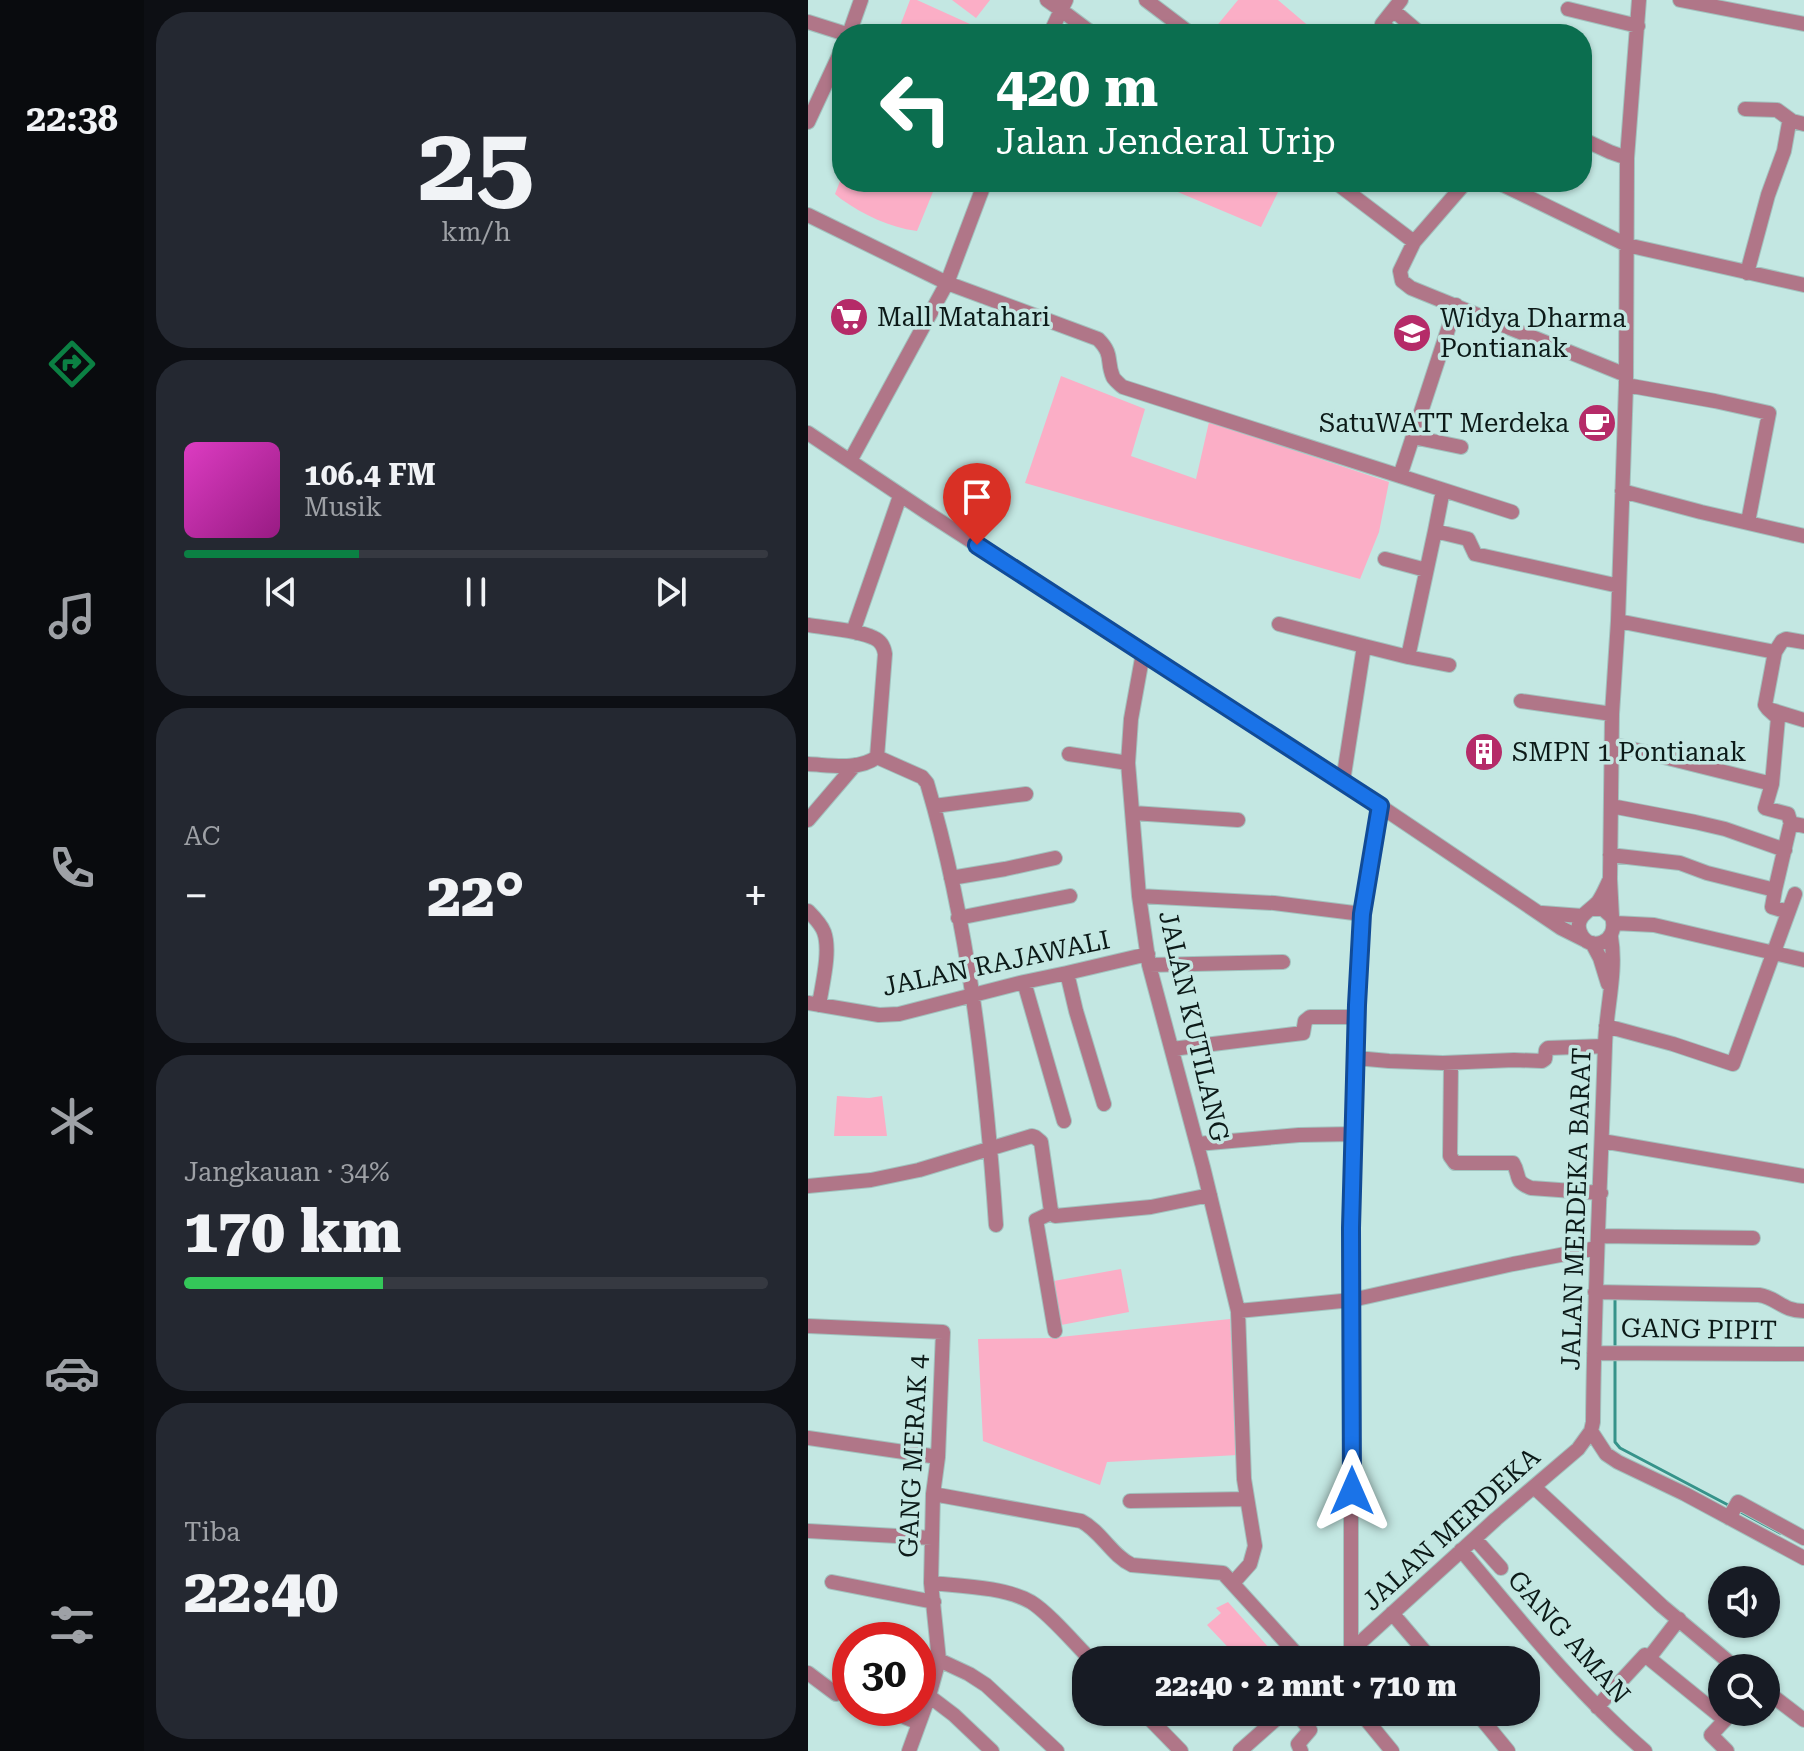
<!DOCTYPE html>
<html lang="id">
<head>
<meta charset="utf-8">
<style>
  body { margin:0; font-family:"Roboto Serif",serif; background:#242831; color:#f1f3f6; height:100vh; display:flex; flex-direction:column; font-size:30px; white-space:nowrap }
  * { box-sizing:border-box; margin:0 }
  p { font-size:26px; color:#9ea1a6 }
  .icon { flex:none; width:44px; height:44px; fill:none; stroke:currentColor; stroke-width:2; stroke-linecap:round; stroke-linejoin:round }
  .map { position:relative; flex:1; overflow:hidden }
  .sheet { display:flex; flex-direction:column; gap:12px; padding:12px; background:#0d0f14; width:664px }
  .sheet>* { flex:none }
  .top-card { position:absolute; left:24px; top:24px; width:760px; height:168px; border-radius:32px; box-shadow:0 2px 6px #0004; background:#0b6e4f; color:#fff; overflow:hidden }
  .fabs { position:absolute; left:900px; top:1566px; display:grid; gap:16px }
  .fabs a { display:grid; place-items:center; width:72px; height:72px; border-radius:50%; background:#171b24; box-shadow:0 2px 6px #0004; font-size:40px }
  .speed { position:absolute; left:24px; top:1622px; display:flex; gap:16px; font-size:40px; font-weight:700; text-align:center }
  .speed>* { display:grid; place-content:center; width:104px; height:104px; border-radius:50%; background:#171b24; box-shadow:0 2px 6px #0004; line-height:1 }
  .speed .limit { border:12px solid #d22; background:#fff; color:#111 }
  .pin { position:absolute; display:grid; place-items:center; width:68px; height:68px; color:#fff; margin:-82px -34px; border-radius:50% 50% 50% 0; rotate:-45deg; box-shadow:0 0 8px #0007 }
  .pin .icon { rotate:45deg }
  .me { position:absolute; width:88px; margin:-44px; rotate:0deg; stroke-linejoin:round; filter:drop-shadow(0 0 6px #0008) }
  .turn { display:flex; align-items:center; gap:28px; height:168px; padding:0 32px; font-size:36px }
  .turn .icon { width:104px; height:104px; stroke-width:2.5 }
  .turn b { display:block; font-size:56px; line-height:68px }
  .big { font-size:60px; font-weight:800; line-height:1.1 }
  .sheet .tile { flex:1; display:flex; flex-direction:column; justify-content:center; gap:12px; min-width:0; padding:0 28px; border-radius:32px; background:#242831 }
  .sheet .dial { align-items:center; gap:0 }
  .dial b { font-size:104px; line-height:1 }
  .song { display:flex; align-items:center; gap:24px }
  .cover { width:96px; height:96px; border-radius:12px; background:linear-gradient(135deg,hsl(310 70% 55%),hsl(310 70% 35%)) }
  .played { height:8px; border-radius:4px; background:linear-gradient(90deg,#0b8043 30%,#363941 30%) }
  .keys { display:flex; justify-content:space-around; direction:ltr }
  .heat { display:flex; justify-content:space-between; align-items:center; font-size:44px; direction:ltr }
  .charge { height:12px; border-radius:6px; background:linear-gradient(90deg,#34c759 34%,#363941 0) }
  .trip { position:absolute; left:264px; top:1646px; width:468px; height:80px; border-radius:32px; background:#171b24; box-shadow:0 2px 6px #0004; font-weight:800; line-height:80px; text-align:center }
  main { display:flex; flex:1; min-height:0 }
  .tab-bar { display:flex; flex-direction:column; width:144px; justify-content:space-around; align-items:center; background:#090b0e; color:#9ea1a6 }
  .tab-bar .icon { width:56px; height:56px }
  .tab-bar .current { color:#0b8043 }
  .tab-bar b { font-size:36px; color:#f1f3f6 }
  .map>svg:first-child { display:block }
  .green { fill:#fbaec6 }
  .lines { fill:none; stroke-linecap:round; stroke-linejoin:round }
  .stream { stroke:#36938a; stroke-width:3 }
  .minor-casing { stroke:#a2c2be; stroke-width:16 }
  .minor { stroke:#b07688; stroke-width:14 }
  .route-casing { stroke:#114b97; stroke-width:20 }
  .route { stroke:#1a73e8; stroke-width:14 }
  .labels { text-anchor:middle; stroke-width:7; stroke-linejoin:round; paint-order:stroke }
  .poi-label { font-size:26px; fill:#0c1a18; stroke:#c3e7e2; text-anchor:start }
  .street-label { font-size:26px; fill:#0c1a18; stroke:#c3e7e2 }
</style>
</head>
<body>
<main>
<nav class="tab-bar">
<b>22:38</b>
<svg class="icon current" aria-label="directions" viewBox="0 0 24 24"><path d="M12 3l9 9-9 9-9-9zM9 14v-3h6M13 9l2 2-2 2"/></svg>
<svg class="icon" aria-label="music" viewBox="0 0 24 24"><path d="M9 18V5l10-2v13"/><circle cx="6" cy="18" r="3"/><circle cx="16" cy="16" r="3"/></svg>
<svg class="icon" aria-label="phone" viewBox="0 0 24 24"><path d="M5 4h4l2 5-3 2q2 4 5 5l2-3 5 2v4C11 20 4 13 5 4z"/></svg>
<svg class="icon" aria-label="climate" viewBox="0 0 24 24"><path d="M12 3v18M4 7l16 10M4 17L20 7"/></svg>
<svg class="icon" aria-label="car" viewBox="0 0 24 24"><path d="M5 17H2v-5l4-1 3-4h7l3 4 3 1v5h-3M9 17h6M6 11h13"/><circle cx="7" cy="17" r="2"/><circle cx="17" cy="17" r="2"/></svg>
<svg class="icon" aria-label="filters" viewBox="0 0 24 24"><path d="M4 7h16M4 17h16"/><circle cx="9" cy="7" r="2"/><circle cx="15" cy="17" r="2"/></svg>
</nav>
<section class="sheet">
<div class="tile dial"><b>25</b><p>km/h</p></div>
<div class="tile">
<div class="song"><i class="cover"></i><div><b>106.4 FM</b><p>Musik</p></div></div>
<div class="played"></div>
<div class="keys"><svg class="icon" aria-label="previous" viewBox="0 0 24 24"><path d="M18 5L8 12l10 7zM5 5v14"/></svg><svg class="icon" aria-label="pause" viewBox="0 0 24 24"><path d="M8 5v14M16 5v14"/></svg><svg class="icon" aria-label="next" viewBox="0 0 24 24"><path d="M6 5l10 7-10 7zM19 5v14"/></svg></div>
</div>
<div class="tile"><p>AC</p>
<div class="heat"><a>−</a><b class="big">22°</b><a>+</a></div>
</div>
<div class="tile"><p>Jangkauan · 34%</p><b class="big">170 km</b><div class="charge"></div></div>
<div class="tile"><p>Tiba</p><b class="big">22:40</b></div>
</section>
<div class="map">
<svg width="996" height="1751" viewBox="0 0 996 1751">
  <rect width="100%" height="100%" fill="#c3e7e2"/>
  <path class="green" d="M102 0H109L184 34H89Z
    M144 0H182L168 18Z
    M430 0H470L510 34H402Z
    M34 176V182H129L109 231C80 227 56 215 33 199L27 194Z
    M346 182H456L470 192 453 227Z
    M253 376 337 409 323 456 388 479 401 422 581 482 571 532 552 579 217 483Z
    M29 1096 61 1098 74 1096 79 1136H26Z
    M313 1269 321 1312 248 1326 240 1282Z
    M422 1319 430 1455 299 1462 292 1485 175 1441 170 1339 243 1338Z
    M420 1602 462 1649 451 1660H432L399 1625 413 1613 408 1608Z"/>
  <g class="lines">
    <path class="stream" d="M807 1346V1298
      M807 1358V1442L812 1448 922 1506
      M929 1510 972 1533"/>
    <defs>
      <path id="minor" d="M239 0 253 10 242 34
        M258 0 253 10 285 34
        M338 0 383 34
        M872 0 996 24
        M760 9 830 26
        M585 10 613 34
        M0 22 38 34
        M41 34 53 0
        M586 34 574 24 593 0
        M937 109 969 110 984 121
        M0 122 34 49
        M774 139 802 152 819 158
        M527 182 606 242 592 271 594 281 603 288 818 375
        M689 182 819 245 996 285
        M0 215 139 283 290 339C306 355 298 361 305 377 306 379 313 386 315 387L704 512
        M606 242 658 182
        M939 273 960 195 976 151 981 123 984 121 996 124
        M818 385 907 401 961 413 940 522
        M0 433 118 512 535 781 753 928 777 940
        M605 437 653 447
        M42 461 139 283 177 182
        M592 476 648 305
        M635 490 627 531 660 539 667 554 811 586
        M814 491 893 512 996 536
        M577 559 618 570
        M810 621 967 652 957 705 960 709 996 720
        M471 624 556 646
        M0 625C18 628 50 630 66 638 73 641 76 647 77 654L69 757 114 777 119 783C161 924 178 1079 188 1225
        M49 633 47 626 92 496
        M967 652 974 641 978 639 996 642
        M335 653 323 719 320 763 331 896 341 965 395 1167 430 1311
        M600 657 641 665
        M713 701 804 714
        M960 709 970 718 964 784 957 808 980 814 983 824
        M804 744 964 784
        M261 754 320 763
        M0 764C22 765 50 771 69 757
        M535 781 556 646 600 657 627 531
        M126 806 218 794
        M803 806 887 822 917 829 977 850
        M325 813 430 820
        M0 820 47 765
        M802 855 872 863 899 873 967 890 982 826 987 824 996 826
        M143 878 197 869 247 858
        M967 890 964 907 980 912
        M331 896 466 903 554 914
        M783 909H795L804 917C812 943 780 954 772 932 766 917 782 911 790 902 795 895 798 887 802 879
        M0 911C6 917 13 924 16 932 23 951 14 985 11 1005
        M734 913 774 916
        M804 917 802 879 804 714 810 621 818 385 819 158 831 0
        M150 918 262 896
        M806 923 846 925 996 960
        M784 943 792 958 800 984
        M341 965 475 962
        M259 973 268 1011 296 1104
        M216 982 256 1121
        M0 1003 71 1015 91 1014 216 982 259 973 340 954
        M798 1026 865 1044 925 1064 987 894
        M364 1049 495 1033 497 1021 502 1017H549
        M548 1058 581 1061 635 1063 706 1060 734 1061 737 1059 738 1050 740 1048 797 1046
        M643 1063 642 1156 647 1163H705C713 1176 705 1181 723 1188L793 1193
        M794 1141 996 1176
        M389 1144 491 1135 545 1134
        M0 1186 63 1180 111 1170 224 1136 227 1137 233 1142 243 1211 247 1216 343 1207 402 1195
        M243 1213 228 1220 247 1331
        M791 1236 945 1238
        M787 1292 951 1295C970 1298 974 1311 996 1311
        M0 1326 135 1332 130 1457 125 1494 123 1583 131 1660 121 1696 101 1751
        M786 1353 996 1354
        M783 1431 798 1454 810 1462 877 1494 996 1558
        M0 1438 130 1457
        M726 1487 854 1606 928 1668
        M125 1494 273 1521C293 1531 304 1556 324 1565L415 1573 494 1660
        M322 1501 438 1499
        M921 1518 930 1502 996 1538
        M0 1531 124 1538
        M667 1539 693 1568
        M653 1550C712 1620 768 1692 837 1751
        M24 1582 126 1602
        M123 1583C152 1586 197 1587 223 1602 241 1613 267 1644 283 1660
        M425 1583 442 1564 447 1546 436 1479 430 1311 544 1300 705 1264 789 1248
        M584 1613 624 1660
        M543 1650V1228L549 1005 554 914 572 806
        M841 1658 871 1619
        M131 1660 161 1674 178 1685 249 1751
        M533 1660 688 1519 770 1449 783 1431 785 1422C786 1296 793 1171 797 1045 798 1009 809 972 803 937
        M0 1673 28 1694 42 1676
        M958 1691 996 1720
        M121 1696 146 1715 184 1751
        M789 1707 837 1655 917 1720 903 1735 919 1751
        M75 1708 111 1723
        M335 1712 373 1751
        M488 1712 502 1730 490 1744 493 1751
        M552 1712 584 1751
        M668 1712 700 1751
        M432 1751 476 1712"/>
    </defs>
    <use href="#minor" class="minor-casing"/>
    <use href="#minor" class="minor"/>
  </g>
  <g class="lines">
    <defs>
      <path id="route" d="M169 545 572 806 554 914 549 1005 543 1228 544 1491"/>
    </defs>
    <use href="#route" class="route-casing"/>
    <use href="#route" class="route"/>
  </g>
  <defs>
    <symbol id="supermarket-disc" viewBox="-11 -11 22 22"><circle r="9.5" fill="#b52b68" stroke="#c3e7e2"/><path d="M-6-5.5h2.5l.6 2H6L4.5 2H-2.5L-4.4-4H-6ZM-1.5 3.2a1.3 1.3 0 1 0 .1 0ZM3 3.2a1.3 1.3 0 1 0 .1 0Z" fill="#fff"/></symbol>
    <symbol id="university-disc" viewBox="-11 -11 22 22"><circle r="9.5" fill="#b52b68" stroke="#c3e7e2"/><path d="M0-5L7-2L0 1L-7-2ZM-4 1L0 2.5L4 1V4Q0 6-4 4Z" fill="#fff"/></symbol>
    <symbol id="cafe-disc" viewBox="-11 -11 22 22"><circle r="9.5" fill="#b52b68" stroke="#c3e7e2"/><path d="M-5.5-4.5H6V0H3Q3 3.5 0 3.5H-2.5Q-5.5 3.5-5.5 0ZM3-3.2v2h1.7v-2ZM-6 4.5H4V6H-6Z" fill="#fff"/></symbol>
    <symbol id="building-disc" viewBox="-11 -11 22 22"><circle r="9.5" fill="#b52b68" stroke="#c3e7e2"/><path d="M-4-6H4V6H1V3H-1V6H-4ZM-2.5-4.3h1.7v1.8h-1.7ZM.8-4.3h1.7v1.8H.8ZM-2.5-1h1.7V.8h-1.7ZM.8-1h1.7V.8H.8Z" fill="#fff"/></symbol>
  </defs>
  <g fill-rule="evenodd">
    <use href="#supermarket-disc" x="19" y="295" width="44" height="44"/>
    <use href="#university-disc" x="582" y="311" width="44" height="44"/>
    <use href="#cafe-disc" x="767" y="401" width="44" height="44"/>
    <use href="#building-disc" x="654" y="730" width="44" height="44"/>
  </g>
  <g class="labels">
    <g class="poi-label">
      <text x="69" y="326">Mall Matahari</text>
      <text x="632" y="327">Widya Dharma<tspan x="632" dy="30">Pontianak</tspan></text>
      <text x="761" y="432" text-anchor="end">SatuWATT Merdeka</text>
      <text x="704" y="761">SMPN 1 Pontianak</text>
    </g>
    <g class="street-label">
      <text transform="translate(188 963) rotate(-12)" y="9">JALAN RAJAWALI</text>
      <text transform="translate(386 1026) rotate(77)" y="9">JALAN KUTILANG</text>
      <text transform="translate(768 1209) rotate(-88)" y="9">JALAN MERDEKA BARAT</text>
      <text transform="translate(891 1329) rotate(1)" y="9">GANG PIPIT</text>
      <text transform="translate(105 1456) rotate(-87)" y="9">GANG MERAK 4</text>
      <text transform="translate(643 1529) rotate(-42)" y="9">JALAN MERDEKA</text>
      <text transform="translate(761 1637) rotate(48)" y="9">GANG AMAN</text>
    </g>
  </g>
</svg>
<div class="fabs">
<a><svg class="icon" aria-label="sound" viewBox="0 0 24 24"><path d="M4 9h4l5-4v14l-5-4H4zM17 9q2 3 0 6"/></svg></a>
<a><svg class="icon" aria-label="search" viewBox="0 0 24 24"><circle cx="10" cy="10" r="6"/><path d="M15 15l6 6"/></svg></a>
</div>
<div class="speed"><div class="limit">30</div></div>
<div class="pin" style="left:169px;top:545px;background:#d93025"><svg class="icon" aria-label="arrive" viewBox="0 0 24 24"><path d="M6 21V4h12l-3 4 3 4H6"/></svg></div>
<svg class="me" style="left:544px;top:1491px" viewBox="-20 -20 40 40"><path d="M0-17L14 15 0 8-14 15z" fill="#1a73e8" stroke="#fff" stroke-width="4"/></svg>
<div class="trip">22:40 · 2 mnt · 710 m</div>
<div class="top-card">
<div class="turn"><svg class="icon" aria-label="left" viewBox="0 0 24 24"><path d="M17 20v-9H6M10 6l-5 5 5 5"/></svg><div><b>420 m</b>Jalan Jenderal Urip</div></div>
</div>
</div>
</main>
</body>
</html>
